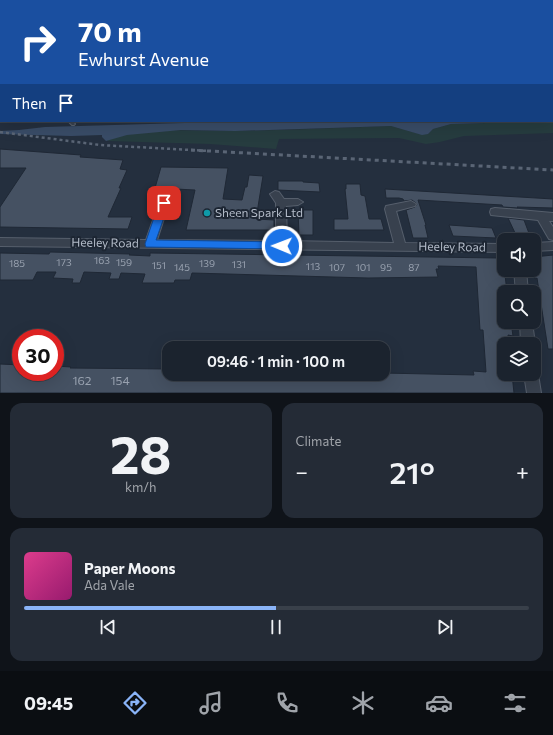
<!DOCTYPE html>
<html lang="en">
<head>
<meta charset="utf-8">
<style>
  body { margin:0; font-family:Commissioner,sans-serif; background:#242b36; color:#f1f3f6; height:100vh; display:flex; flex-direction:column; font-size:15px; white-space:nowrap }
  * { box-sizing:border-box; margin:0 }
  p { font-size:13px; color:#a0a4aa }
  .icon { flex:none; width:22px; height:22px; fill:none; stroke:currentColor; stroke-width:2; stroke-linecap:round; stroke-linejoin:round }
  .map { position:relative; height:393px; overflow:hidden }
  .panel { display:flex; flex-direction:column; gap:10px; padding:10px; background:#0f1319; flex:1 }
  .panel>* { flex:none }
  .guide { position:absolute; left:0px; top:0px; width:553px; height:122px; box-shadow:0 4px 16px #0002,0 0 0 1px #39404a; background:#1a4fa0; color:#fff; overflow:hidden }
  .buttons { position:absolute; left:497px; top:233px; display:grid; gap:8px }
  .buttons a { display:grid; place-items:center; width:44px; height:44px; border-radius:8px; background:#1b232e; box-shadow:0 4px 16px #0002,0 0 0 1px #39404a; font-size:20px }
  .speed { position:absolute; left:12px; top:329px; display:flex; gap:8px; font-size:20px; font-weight:700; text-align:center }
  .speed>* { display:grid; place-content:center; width:52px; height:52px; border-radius:50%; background:#1b232e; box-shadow:0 4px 16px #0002,0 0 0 1px #39404a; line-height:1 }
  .speed .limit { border:6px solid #d22; background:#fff; color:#111 }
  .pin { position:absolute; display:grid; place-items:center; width:34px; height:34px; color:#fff; margin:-17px; border-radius:8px; box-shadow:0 2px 6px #0006 }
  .me { position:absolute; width:44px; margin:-22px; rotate:271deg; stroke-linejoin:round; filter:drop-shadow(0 0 3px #0008) }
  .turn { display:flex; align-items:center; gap:14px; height:84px; padding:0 12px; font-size:18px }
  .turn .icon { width:52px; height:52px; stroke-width:2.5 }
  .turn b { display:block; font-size:28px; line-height:34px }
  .then { display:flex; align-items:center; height:38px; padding:0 12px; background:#0003; gap:8px; font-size:15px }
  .big { font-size:30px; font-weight:600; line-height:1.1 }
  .panel .tile { flex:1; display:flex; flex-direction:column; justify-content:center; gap:6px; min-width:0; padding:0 14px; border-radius:12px; background:#242b36 }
  .panel .dial { align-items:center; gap:0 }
  .dial b { font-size:52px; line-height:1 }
  .song { display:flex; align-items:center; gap:12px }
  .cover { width:48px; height:48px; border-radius:6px; background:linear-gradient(135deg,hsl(330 70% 55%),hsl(320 70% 35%)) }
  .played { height:4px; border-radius:2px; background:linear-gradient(90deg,#8ab4f8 50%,#39404a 50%) }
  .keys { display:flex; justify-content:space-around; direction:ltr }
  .heat { display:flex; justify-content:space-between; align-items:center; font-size:22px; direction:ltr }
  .panel .tiles { flex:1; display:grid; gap:10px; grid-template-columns:1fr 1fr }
  .tile:last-child { grid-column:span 2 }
  .trip { position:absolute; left:162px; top:341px; width:228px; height:40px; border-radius:12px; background:#1b232e; box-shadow:0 4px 16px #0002,0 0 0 1px #39404a; font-weight:600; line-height:40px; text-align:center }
  .tabs { display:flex; height:64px; justify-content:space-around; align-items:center; background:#0b0e12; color:#a0a4aa }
  .tabs .icon { width:28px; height:28px }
  .tabs .current { color:#8ab4f8 }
  .tabs b { font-size:18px; color:#f1f3f6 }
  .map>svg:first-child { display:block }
  .green { fill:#263c3f }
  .water { fill:#394c67 }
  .building { fill:#455162; stroke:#1f2835 }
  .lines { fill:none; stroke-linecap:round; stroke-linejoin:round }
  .service-casing { stroke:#565f6c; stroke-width:2 }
  .minor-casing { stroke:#565f6c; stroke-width:2 }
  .secondary-casing { stroke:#565f6c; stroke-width:2 }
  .service { fill:#38414e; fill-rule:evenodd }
  .minor { fill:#38414e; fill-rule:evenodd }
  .secondary { fill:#465061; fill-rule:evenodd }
  .rail-far1 { stroke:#5a6575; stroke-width:2.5; stroke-dasharray:3 3; stroke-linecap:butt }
  .rail { stroke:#5a6575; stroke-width:3; stroke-dasharray:4 4; stroke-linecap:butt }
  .route { fill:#1a73e8; stroke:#114b97 }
  .culture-dot { fill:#0f9aa8; stroke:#1d2633; stroke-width:1.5 }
  .labels { text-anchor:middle; stroke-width:4; stroke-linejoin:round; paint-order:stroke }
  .number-label { font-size:10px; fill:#98a1af }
  .poi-label { font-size:12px; fill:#b4bcc9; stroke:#1d2633; text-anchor:start }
  .street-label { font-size:12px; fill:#b4bcc9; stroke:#1d2633 }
  .near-number-label { font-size:12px; fill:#98a1af }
</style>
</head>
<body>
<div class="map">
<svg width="553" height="393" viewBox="0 0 553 393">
  <rect width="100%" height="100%" fill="#242f3e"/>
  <path class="green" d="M553 121V133L464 136 440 142 426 144 399 138 279 139 276 149 210 144 106 141C142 126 196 131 236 131 287 130 339 128 391 126 404 129 414 134 428 134L433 129 451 124Z"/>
  <path class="water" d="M552 114 553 121 451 124 433 129 428 134 422 135 391 126 235 131 181 130 127 135 106 141 102 137V135L71 136 0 134V131L19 130 45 127 184 123 188 121H552Z"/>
  <path class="building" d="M0 149 81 155 80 157 123 160 120 169 127 170 119 188H121L108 217H132L128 229 0 227V207L26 168H0Z
    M161 167 228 168 223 199 242 200 245 187H247L249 175 263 176 256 219 274 220V230H186L195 190 155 188Z
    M278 181H303V182L319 183 320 192 278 190Z
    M346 184H360L361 195 365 196 369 219H381L384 230H334V219H348L345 189H346Z
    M385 189 553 199V208L517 207 518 208 503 207 502 205 418 200 426 225H425L428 238H413L406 210 415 207 417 204 412 200 404 201 403 199 399 198H386Z
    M298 210H313V235H299Z
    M508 218 524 220 530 236 516 235Z
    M449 225 492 228 496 238 453 236Z
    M50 252 130 254 129 255 150 256V253L499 258 502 260 504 266 507 292H504V322H511L513 336 508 335 509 344H504V374H512L514 393H0V364L21 365V372H55V366L71 367 70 368 168 369 167 374 383 373 474 375 473 371 486 372 483 330H480L476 267 438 266 439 269H436L438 277 368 278 192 273 190 280H175L174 283H142L145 274 121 273 119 279H109L111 273 84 272 80 283H72L73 279 53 278 56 272H37L33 280H0V253L49 254Z
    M553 255V349H548L537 278 535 279 534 257Z"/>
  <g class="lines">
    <defs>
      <path id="service" d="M552 103H553V105H552Z
        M68 121H72L75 124 74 125H72Z"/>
      <path id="minor" d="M27 0H33L34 1H28Z
        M79 0H89L78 1Z
        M146 0H152V1H146Z
        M175 0H181V1H175Z
        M236 0H242L243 1H237Z
        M302 0H308L309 1H303Z
        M379 0H385L386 1H380Z
        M0 18H1V22H0Z
        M552 47H553L552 53Z
        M0 49H1V54H0Z
        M0 72H1V77H0Z
        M0 83H1V87H0Z
        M275 191 279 192 284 199H298L303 202 298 205 286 206 287 241 394 243 385 209 386 206 411 201 416 204 415 206 396 211 405 243 504 244V252L0 246V238L146 240 159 203 164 200 169 203 157 240 276 241V203L270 194Z
        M495 208 553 213V221H549L553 227V240L549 239 538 220 491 215 490 212 491 209Z
        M553 242V250L534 251V243Z
        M514 270H526L528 292H516Z
        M520 322H532L535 344 534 345V344H521Z
        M534 369 538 374 541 393H527L524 374H534Z"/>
      <path id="secondary" d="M480 0H489L490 1H481Z
        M552 25H553L552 32Z
        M552 37H553V43H552Z"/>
    </defs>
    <use href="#service" class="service-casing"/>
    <use href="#minor" class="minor-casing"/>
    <use href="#secondary" class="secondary-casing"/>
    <use href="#service" class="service"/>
    <use href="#minor" class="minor"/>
    <use href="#secondary" class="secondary"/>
    <path class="rail-far1" d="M0 132 100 145 209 151"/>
    <path class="rail" d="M191 150 553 170"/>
  </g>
  <path class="route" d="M164 200 169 203 156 240 282 242 285 243 287 246 285 248 282 249 146 247 145 244 159 203Z"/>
  <circle class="culture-dot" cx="207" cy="213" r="4"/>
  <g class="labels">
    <g class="number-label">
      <text x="102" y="264">163</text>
      <text x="64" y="266">173</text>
      <text x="124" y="266">159</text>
      <text x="17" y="267">185</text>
      <text x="207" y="267">139</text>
      <text x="239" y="268">131</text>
      <text x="159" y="269">151</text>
      <text x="313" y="270">113</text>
      <text x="182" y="271">145</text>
      <text x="337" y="271">107</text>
      <text x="363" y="271">101</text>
      <text x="386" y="271">95</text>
      <text x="414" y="271">87</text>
    </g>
    <g class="poi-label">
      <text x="215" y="217">Sheen Spark Ltd</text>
    </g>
    <g class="street-label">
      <text transform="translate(105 243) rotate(1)" y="4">Heeley Road</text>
      <text transform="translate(452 247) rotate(1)" y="4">Heeley Road</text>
    </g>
    <g class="near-number-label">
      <text x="82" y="385">162</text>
      <text x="120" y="385">154</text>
    </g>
  </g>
</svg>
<div class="buttons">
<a><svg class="icon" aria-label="sound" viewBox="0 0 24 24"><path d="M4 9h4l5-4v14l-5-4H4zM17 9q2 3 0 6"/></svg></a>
<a><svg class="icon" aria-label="search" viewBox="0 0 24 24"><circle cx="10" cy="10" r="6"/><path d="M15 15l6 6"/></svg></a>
<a><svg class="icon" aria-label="layers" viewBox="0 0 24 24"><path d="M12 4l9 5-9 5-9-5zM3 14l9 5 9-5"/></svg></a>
</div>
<div class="speed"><div class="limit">30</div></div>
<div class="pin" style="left:164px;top:203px;background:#d93025"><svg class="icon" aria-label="arrive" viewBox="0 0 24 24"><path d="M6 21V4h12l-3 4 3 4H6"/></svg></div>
<svg class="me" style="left:282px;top:246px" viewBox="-20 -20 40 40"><circle r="17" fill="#1a73e8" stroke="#fff" stroke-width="3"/><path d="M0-11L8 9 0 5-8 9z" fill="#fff"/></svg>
<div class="trip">09:46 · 1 min · 100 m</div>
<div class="guide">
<div class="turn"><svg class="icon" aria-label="right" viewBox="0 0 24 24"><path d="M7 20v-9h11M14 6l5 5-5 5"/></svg><div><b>70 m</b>Ewhurst Avenue</div></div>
<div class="then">Then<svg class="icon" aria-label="arrive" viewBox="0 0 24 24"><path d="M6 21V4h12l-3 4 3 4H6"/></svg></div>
</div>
</div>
<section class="panel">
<div class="tiles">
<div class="tile dial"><b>28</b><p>km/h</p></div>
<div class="tile"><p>Climate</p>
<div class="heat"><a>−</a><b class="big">21°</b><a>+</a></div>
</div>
<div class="tile">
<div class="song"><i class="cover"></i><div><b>Paper Moons</b><p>Ada Vale</p></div></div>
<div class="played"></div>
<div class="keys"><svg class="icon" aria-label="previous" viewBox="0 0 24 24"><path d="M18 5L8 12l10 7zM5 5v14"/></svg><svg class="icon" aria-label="pause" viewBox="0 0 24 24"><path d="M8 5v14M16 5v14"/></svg><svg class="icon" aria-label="next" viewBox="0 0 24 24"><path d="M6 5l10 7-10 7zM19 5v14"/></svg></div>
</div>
</div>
</section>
<nav class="tabs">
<b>09:45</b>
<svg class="icon current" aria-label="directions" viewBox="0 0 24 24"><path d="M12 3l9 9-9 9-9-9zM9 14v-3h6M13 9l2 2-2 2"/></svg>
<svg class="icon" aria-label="music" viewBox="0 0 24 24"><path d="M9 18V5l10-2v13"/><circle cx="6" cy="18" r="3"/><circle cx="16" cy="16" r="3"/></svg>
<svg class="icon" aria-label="phone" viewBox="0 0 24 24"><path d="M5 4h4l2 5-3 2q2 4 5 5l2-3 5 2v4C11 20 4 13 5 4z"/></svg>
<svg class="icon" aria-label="climate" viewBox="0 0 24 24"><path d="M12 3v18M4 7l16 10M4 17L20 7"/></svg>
<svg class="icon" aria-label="car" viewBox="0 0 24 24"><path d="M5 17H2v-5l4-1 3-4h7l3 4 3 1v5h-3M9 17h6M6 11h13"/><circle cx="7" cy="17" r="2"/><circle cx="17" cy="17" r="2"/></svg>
<svg class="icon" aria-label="filters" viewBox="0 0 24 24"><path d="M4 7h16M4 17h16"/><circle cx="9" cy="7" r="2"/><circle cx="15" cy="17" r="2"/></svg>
</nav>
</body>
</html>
